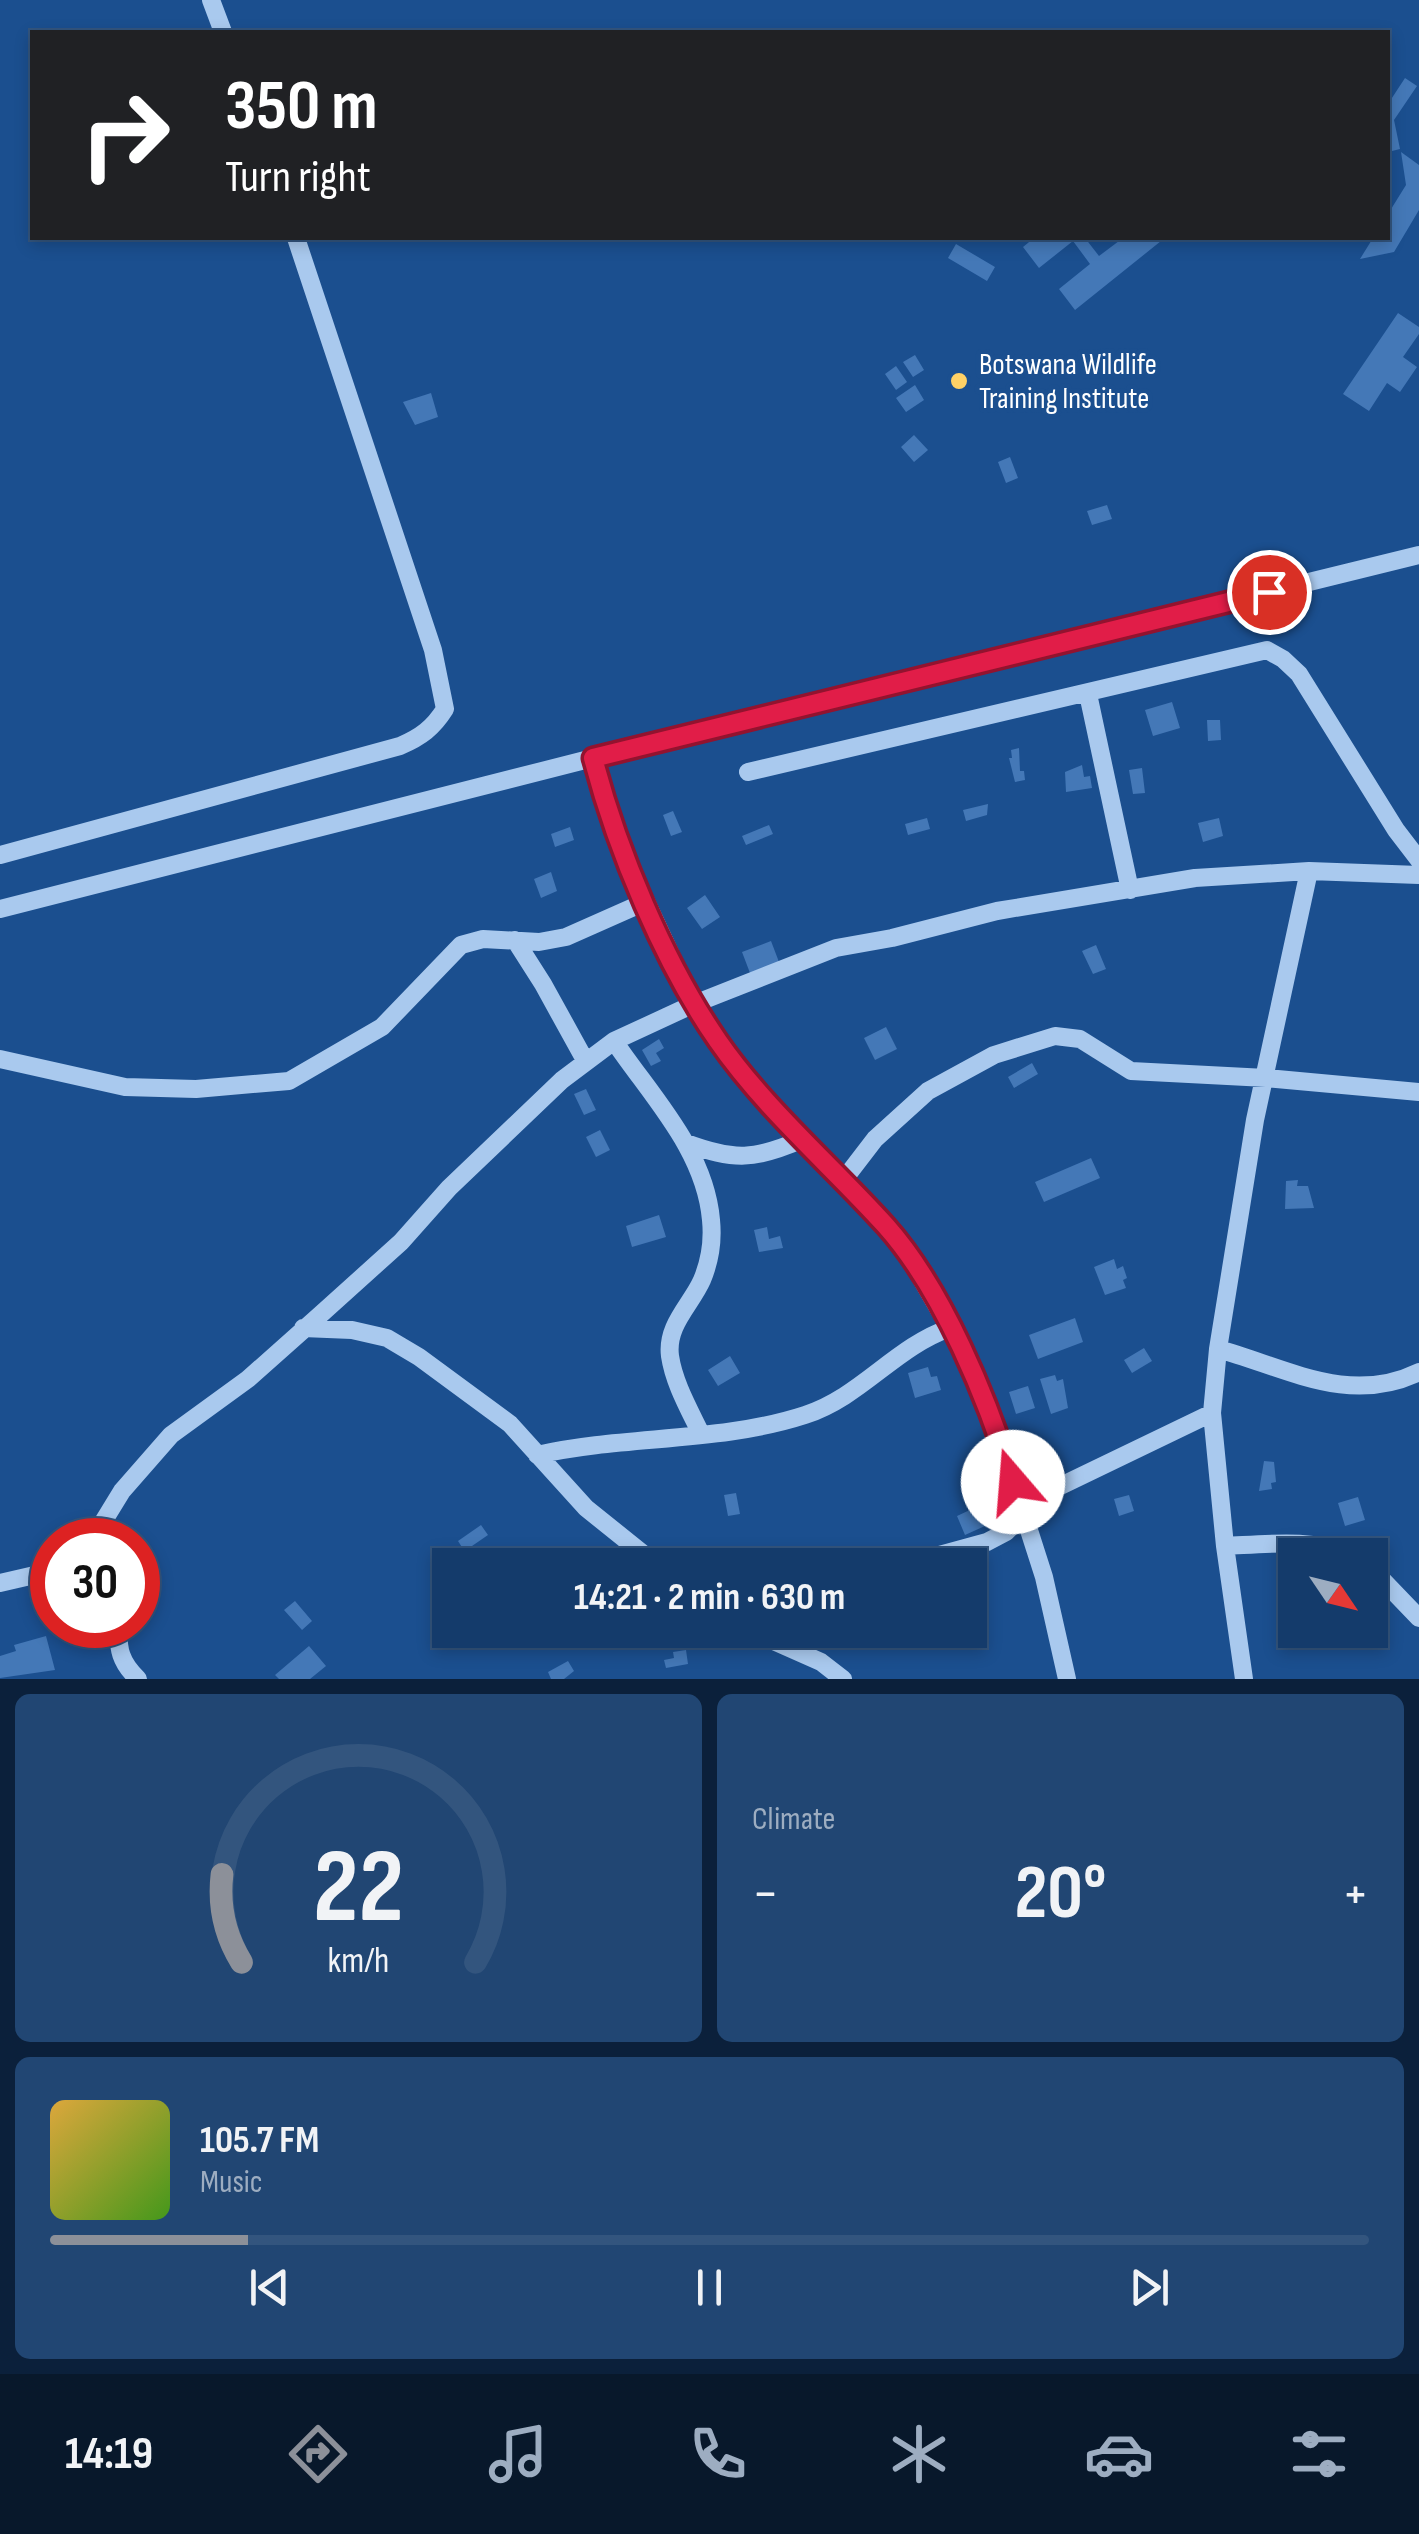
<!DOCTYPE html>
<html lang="en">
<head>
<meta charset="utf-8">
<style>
  body { margin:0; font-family:"Sofia Sans Condensed",sans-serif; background:#214673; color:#f1f3f6; height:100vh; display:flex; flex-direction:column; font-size:38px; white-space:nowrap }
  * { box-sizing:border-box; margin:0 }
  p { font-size:32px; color:#9dadc1 }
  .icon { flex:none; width:55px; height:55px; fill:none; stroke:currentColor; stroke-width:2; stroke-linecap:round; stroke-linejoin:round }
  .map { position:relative; height:1679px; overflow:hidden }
  .panel { display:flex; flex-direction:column; gap:15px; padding:15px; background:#0b203b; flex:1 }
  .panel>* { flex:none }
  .guide { position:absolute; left:30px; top:30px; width:1360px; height:210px; border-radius:0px; box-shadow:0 5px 15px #0003,0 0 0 2px #33557e; background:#202124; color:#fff; overflow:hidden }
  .needle { width:65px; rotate:125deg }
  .buttons { position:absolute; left:1278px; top:1538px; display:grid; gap:20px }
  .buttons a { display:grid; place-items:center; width:110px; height:110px; border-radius:0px; background:#143b6b; box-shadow:0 5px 15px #0003,0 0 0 2px #33557e; font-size:50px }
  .speed { position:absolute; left:30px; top:1518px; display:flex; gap:20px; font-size:50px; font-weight:700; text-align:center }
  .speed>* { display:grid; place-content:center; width:130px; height:130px; border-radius:50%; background:#143b6b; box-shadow:0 5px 15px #0003,0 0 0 2px #33557e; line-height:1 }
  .speed .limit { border:15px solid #d22; background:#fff; color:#111 }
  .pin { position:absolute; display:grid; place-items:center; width:85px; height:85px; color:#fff; margin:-42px; border:5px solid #fff; border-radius:50%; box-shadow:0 2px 10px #0007 }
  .me { position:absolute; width:110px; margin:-55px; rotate:342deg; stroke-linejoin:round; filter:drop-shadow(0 0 8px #0008) }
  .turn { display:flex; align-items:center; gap:35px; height:210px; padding:0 30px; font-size:45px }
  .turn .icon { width:130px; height:130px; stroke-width:2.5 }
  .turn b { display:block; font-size:70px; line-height:85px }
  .big { font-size:75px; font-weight:700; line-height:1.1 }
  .panel .widget { flex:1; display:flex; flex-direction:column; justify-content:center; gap:15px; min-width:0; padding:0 35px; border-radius:15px; background:#214673 }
  .panel .dial { align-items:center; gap:0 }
  .dial svg { height:260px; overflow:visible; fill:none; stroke:#33557e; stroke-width:7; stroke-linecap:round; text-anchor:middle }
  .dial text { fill:#f1f3f6; stroke:none }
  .song { display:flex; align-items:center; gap:30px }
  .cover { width:120px; height:120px; border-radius:15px; background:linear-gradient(135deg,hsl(40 70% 55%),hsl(100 70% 35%)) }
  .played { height:10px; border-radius:5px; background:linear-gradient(90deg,#8c9099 15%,#33557e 15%) }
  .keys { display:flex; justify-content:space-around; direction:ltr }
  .heat { display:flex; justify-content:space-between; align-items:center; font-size:55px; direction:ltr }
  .panel .tiles { flex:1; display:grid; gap:15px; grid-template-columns:1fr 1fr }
  .widget:last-child { grid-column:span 2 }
  .trip { position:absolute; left:432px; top:1548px; width:555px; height:100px; border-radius:0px; background:#143b6b; box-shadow:0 5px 15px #0003,0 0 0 2px #33557e; font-weight:700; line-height:100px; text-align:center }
  .tabs { display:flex; height:160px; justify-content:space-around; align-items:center; background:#08182b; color:#9dadc1 }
  .tabs .icon { width:70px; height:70px }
  .tabs .active { color:#8c9099 }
  .tabs b { font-size:45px; color:#f1f3f6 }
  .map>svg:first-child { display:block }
  .building { fill:#4478b7 }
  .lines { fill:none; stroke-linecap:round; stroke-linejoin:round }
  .minor { stroke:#a9c9ee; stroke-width:18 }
  .route-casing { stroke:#92132f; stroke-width:25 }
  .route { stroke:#e11d48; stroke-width:18 }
  .poi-dot { fill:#ffd166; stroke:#1b4f8f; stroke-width:4 }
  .labels { text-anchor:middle; stroke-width:10; stroke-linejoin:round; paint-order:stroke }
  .poi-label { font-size:30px; fill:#fff; stroke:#1b4f8f; text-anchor:start }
</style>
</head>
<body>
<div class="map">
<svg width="1419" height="1679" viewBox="0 0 1419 1679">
  <rect width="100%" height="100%" fill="#1b4f8f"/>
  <path class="building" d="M1405 78 1417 86 1394 120 1400 149 1388 152V104Z
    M1401 152 1419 165V210L1394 252 1360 259 1373 238H1388V214L1406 185Z
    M1034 238H1085L1099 256 1123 238H1158L1161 241 1075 310 1059 289 1090 264 1073 241 1039 268 1023 247Z
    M956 244 995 267 987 281 948 258Z
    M1398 313 1419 327V334L1403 357 1417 367 1400 392 1387 383 1369 411 1343 394Z
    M915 355 924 370 913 377 903 362Z
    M896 366 907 382 896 390 885 374Z
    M915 385 924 400 906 412 896 398Z
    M431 393 438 417 415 425 403 402Z
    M914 435 928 450 914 462 901 447Z
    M1010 457 1018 478 1006 483 998 462Z
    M1107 505 1112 519 1092 525 1087 511Z
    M1172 702 1180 728 1153 736 1145 710Z
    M1207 720H1220L1221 740 1208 741Z
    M1019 748 1020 771H1024L1025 780 1015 782 1009 758H1012L1011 750Z
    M1082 765 1084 777 1090 776 1092 788 1066 792 1065 772Z
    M1142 768 1145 793 1133 794 1129 770Z
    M988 804 987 815 966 821 963 810Z
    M673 811 682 832 671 836 663 815Z
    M927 818 930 829 908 835 905 824Z
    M1219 818 1223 836 1203 842 1198 823Z
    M769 825 773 834 746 845 742 836Z
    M570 827 574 840 555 847 551 834Z
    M551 872 557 891 541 898 534 879Z
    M705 895 720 917 702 929 687 908Z
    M771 941 779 962 750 973 742 952Z
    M1096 945 1106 969 1093 974 1082 951Z
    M886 1027 897 1049 875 1060 864 1038Z
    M659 1039 664 1048 656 1053 661 1061 651 1066 642 1050Z
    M1032 1063 1038 1074 1014 1088 1008 1077Z
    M586 1089 596 1110 584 1115 574 1094Z
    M600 1130 610 1150 596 1157 586 1137Z
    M1091 1158 1100 1178 1044 1202 1035 1182Z
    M1298 1180 1297 1186H1308L1314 1208 1285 1209 1286 1181Z
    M659 1215 666 1237 632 1247 626 1226Z
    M767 1227 769 1239 780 1236 783 1248 759 1252 754 1230Z
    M1114 1259 1117 1269 1123 1266 1127 1278 1123 1280 1126 1288 1105 1295 1094 1267Z
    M1075 1318 1083 1342 1038 1359 1029 1335Z
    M1144 1348 1152 1361 1132 1373 1124 1360Z
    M730 1356 740 1373 718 1386 708 1370Z
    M928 1367 931 1377 937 1376 941 1390 915 1398 908 1373Z
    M1055 1375 1057 1381 1063 1379 1068 1408 1051 1414 1040 1379Z
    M1028 1386 1035 1408 1016 1414 1009 1392Z
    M1264 1461 1274 1462 1276 1482 1271 1483 1272 1489 1259 1491Z
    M736 1493 740 1514 728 1516 724 1495Z
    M1129 1495 1134 1511 1119 1516 1114 1499Z
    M1358 1497 1365 1520 1345 1526 1338 1503Z
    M987 1502 996 1521 965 1535 957 1516Z
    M481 1525 488 1535 472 1546 475 1550 467 1555 458 1541Z
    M295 1601 312 1621 302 1630 284 1610Z
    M46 1636 55 1670 0 1678V1656L16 1651 14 1645Z
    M309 1646 326 1666 310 1679H279L275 1675Z
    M686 1650 688 1664 666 1668 664 1660 674 1658 673 1652Z
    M568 1661 574 1671 564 1679H551L548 1672Z"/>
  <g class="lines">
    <path class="minor" d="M211 0 223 32
      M1088 694 1130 890
      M593 758 610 824 694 1004 747 1079 904 1249 957 1341 1002 1446 1044 1577 1067 1679
      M748 772 1267 650 1283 659 1299 674 1396 830 1419 860
      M0 855 400 746C421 737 433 728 445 709L433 650 296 238
      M0 909 593 758 1419 555
      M515 940 543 984 586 1062
      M614 1041C651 1096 705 1150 711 1220 713 1240 710 1261 702 1280 691 1305 666 1325 670 1356 674 1383 689 1409 701 1434
      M0 1059 125 1087 196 1089 289 1081 382 1027 461 945 483 939 539 942 566 937 645 902
      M686 1143C734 1161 755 1160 803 1139
      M842 1182 875 1139 928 1091 994 1055 1055 1036 1080 1039 1131 1071 1266 1078 1419 1092
      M303 1328 352 1330 387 1338 419 1357 510 1424 586 1508 657 1565
      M1218 1349C1287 1368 1349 1406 1419 1372
      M537 1455C625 1435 719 1443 805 1415 861 1397 895 1347 950 1328
      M92 1540 122 1491 171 1435 248 1379 320 1315 401 1242 449 1188 562 1080 614 1041 694 1004 836 948 892 938 997 911 1195 878 1309 871 1419 875
      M1225 1546C1267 1544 1314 1538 1354 1555
      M903 1565 987 1542 1006 1532 1046 1493 1212 1413
      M1370 1567 1419 1618
      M0 1583 52 1571
      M119 1625C117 1649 121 1663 138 1679
      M749 1630 821 1662 843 1679
      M1244 1679 1225 1546 1212 1413 1218 1349 1255 1120 1309 871"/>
  </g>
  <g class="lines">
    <defs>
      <path id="route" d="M1013 1482C988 1400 943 1290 886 1226 830 1164 765 1109 718 1041 664 963 617 850 593 758L1269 592"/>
    </defs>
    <use href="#route" class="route-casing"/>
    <use href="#route" class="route"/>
  </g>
  <circle class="poi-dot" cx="959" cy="381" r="10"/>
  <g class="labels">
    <g class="poi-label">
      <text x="979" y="374">Botswana Wildlife<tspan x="979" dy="34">Training Institute</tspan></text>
    </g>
  </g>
</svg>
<div class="buttons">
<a><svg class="needle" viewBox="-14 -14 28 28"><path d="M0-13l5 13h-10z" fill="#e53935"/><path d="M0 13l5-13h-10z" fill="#9dadc1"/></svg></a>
</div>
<div class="speed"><div class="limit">30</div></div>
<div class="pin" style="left:1269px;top:592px;background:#d93025"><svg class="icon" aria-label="arrive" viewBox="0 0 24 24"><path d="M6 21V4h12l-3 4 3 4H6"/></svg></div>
<svg class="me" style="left:1013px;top:1482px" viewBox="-20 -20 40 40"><circle r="19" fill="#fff"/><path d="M0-13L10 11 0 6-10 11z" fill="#e11d48"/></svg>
<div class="trip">14:21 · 2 min · 630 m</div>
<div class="guide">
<div class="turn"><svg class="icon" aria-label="right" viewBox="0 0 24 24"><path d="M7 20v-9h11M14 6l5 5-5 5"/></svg><div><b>350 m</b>Turn right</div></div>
</div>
</div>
<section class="panel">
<div class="tiles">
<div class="widget dial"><svg viewBox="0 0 100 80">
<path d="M14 69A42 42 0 1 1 86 69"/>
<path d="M14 69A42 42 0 0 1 8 42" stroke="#8c9099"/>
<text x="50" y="56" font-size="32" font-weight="700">22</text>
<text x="50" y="72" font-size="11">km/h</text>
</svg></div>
<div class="widget"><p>Climate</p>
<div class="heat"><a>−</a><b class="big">20°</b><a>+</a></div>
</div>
<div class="widget">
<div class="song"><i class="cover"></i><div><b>105.7 FM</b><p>Music</p></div></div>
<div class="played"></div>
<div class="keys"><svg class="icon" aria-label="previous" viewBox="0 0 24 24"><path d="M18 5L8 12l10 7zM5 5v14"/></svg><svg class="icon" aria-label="pause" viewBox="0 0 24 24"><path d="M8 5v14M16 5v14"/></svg><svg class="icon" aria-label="next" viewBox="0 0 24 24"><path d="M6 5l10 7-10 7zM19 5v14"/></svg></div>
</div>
</div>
</section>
<nav class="tabs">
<b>14:19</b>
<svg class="icon active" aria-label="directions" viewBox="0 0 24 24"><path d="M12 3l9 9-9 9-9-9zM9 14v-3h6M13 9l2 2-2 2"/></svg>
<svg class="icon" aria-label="music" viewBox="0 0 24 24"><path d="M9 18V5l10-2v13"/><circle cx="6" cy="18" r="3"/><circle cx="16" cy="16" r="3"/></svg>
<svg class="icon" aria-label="phone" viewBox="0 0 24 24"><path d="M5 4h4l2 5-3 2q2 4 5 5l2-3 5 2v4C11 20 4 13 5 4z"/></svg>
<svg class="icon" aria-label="climate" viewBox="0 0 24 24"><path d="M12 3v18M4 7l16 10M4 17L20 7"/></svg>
<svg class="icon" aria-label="car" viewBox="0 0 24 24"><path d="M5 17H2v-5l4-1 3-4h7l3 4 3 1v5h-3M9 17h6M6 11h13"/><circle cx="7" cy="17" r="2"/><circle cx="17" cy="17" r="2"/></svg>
<svg class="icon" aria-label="filters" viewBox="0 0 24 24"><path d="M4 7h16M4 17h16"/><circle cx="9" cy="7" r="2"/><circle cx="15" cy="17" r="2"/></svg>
</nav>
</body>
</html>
